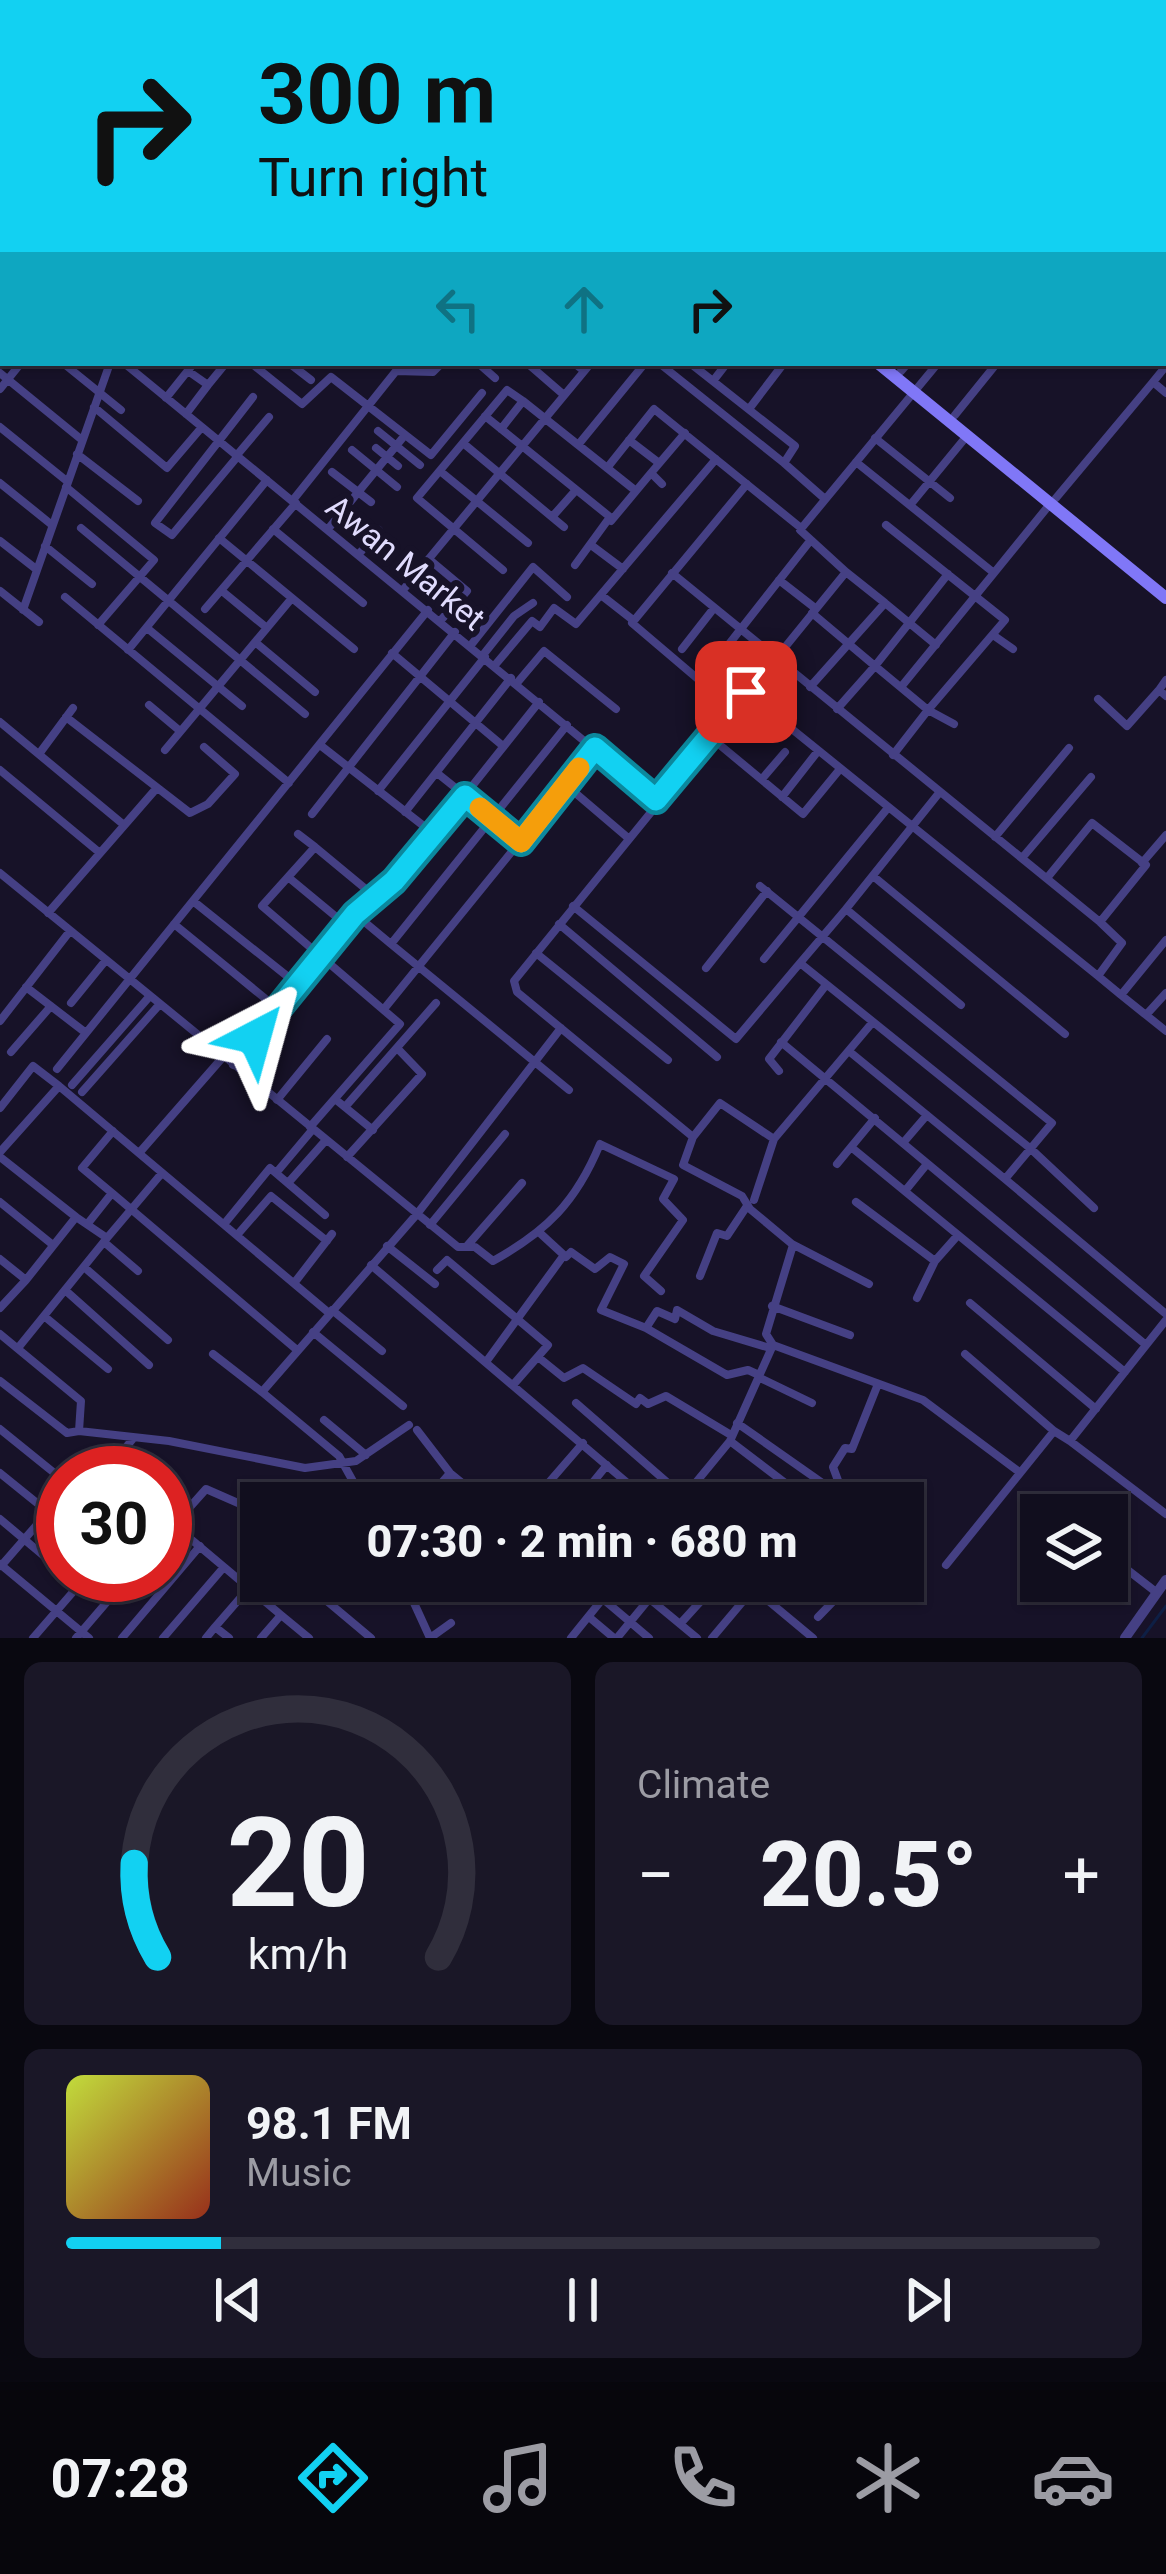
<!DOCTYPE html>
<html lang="en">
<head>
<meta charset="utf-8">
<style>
  body { margin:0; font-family:Roboto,sans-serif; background:#1a1727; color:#f1f3f6; height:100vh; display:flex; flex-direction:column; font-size:45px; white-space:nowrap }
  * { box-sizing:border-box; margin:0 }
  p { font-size:39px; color:#9c9ca4 }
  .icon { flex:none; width:66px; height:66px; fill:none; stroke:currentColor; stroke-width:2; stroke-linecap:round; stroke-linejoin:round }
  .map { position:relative; height:1638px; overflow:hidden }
  .side { display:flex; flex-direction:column; gap:24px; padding:24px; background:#090810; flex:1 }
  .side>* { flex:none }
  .banner { position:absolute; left:0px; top:0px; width:1167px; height:366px; box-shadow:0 3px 9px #0004,0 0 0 3px #302e3c; background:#12d1f2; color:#111; overflow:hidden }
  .controls { position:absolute; left:1020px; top:1494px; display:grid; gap:24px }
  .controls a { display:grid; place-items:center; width:108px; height:108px; border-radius:0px; background:#110e1e; box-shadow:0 3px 9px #0004,0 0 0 3px #302e3c; font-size:60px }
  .speed { position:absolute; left:36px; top:1446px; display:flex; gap:24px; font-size:60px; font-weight:700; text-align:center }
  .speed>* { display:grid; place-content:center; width:156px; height:156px; border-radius:50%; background:#110e1e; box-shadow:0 3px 9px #0004,0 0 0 3px #302e3c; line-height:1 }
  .speed .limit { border:18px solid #d22; background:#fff; color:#111 }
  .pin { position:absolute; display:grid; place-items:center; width:102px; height:102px; color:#fff; margin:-51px; border-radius:24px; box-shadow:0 6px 18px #0006 }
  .me { position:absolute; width:132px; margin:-66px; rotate:39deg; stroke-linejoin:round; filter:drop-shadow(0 0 9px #0008) }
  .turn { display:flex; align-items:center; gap:42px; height:252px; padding:0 60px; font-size:54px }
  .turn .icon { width:156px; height:156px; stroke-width:2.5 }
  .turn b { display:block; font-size:84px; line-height:102px }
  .lanes { display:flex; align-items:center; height:114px; padding:0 60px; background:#0003; justify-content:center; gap:60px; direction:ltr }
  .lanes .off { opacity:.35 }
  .big { font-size:90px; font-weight:800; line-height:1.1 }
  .side .tile { flex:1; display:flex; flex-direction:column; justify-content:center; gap:18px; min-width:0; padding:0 42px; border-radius:18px; background:#1a1727 }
  .side .dial { align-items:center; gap:0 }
  .dial svg { height:312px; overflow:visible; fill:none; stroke:#302e3c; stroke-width:7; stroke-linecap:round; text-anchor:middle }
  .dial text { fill:#f1f3f6; stroke:none }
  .song { display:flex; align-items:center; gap:36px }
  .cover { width:144px; height:144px; border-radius:18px; background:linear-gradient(135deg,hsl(70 70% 55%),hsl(10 70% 35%)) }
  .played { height:12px; border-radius:6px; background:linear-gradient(90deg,#12d1f2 15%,#302e3c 15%) }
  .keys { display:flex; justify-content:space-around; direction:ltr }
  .heat { display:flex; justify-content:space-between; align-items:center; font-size:66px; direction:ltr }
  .side .tiles { flex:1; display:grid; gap:24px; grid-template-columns:1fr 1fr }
  .tile:last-child { grid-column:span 2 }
  .trip { position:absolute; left:240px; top:1482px; width:684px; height:120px; border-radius:0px; background:#110e1e; box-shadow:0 3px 9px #0004,0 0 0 3px #302e3c; font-weight:800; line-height:120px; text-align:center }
  .tab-bar { display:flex; height:192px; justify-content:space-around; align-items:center; background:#07060c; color:#9c9ca4 }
  .tab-bar .icon { width:84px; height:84px }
  .tab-bar .current { color:#12d1f2 }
  .tab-bar b { font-size:54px; color:#f1f3f6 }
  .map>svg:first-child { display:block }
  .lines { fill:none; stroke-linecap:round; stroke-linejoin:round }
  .stream { stroke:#0e1f45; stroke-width:3 }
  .minor { stroke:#454084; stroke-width:8 }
  .tertiary { stroke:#454084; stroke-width:10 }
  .secondary { stroke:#8077f7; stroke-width:12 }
  .route-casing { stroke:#0c889d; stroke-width:30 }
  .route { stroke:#12d1f2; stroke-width:21 }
  .slow { stroke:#f59e0b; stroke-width:21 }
  .labels { text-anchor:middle; stroke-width:12; stroke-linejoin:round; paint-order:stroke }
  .street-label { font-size:33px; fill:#e0dbfd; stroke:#171228 }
</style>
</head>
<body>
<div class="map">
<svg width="1166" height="1638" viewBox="0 0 1166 1638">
  <rect width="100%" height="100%" fill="#171228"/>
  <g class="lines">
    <path class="stream" d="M1142 1638 1166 1606"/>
    <path class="minor" d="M56 0 60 3
      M113 0 117 3
      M198 0 201 3
      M246 0 249 3
      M659 0 663 3
      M766 0 770 3
      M837 0 841 3
      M935 0 939 3
      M1093 0 1097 3
      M266 3 269 0
      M342 3 345 0
      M377 3 379 0
      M462 3 464 0
      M518 3 520 0
      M582 3 584 0
      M777 3 780 0
      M809 3 812 0
      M875 3 877 0
      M962 3 965 0
      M997 3 999 0
      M1037 3 1040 0
      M1164 61 1166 63
      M1164 88 1166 86
      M0 180 3 177
      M1164 218 1166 215
      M0 232 3 228
      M1164 242 1166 240
      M0 264 3 266
      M1164 271 1166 268
      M0 282 3 278
      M0 313 3 315
      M63 363 121 410
      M124 363 656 800
      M251 363 302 404 331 377 431 455 482 393
      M289 363 311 380
      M478 363 495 378
      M527 363 564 395
      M574 363 584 371
      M659 363 784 463
      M690 363 795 446 784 463 825 499
      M188 371 208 385 226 363
      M901 371 908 363
      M0 373 82 440
      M713 381 727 363
      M1153 382 1166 366
      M0 389 21 363
      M166 398 194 363
      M94 407 167 468 202 427
      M749 409 784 363
      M186 414 208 385
      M955 415 997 363
      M485 416 610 517 575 565
      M0 427 68 482
      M501 429 523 401 636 491 651 473 662 484
      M378 431 420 465
      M875 438 950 498
      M629 440 659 463
      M463 443 564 527
      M578 445 645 363
      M376 448 398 466
      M352 450 397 487
      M77 454 138 501
      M237 455 269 417
      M238 456 172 535 155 523 253 397
      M856 462 994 573 1050 504
      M607 468 654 409 801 528
      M440 471 528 543
      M332 472 371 502
      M651 473 685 433
      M0 483 52 525
      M66 487 154 560 98 625
      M1056 498 1153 382 1166 393
      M293 500 396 371 433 372 442 363
      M911 504 966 437
      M552 517 576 490
      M611 521 636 491
      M886 525 1005 620 928 710 954 724
      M81 528 305 714
      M273 529 363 603
      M328 529 405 435
      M219 538 354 649
      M0 541 36 569
      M591 545 623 569
      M45 546 92 584
      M359 554 379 530
      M430 560 467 591 441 620
      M503 570 417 498 507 390 523 401
      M672 573 1100 922 1122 943 1098 976 1121 995 1166 940
      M779 580 815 608
      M403 590 591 363
      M0 591 39 622
      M222 591 267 628
      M601 595 633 620
      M65 597 289 783
      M885 603 936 645
      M205 609 296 503
      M23 610 110 363
      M812 613 875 666 948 574
      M147 628 242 706
      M993 635 1013 649
      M255 642 315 692
      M471 645 533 567 567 597
      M682 649 714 608
      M128 650 267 480
      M392 653 503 746
      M483 655 514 616 533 603
      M495 665 532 621 540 627 554 608 576 624 716 459
      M1166 680 1159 690 1166 696
      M700 681 810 541
      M517 683 544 651 616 709
      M810 687 885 603 846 572
      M901 687 994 573
      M746 692 1098 976
      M1098 699 1127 726 1159 690
      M149 705 180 731
      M732 708 632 623 747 484
      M837 709 875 666 928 710 893 755
      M66 717 190 813 208 804 235 774 204 747
      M0 722 124 825
      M709 736 803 814 840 769
      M320 745 434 834
      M165 750 292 598
      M39 754 73 708
      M0 770 100 853
      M437 773 522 841
      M762 779 785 752
      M566 785 627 837
      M378 791 485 657
      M939 793 846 909 961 1005
      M782 797 818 751
      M405 812 511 678
      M312 814 455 632
      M298 834 315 847 262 906 400 1024 310 1127
      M995 837 1069 748
      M315 847 373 895
      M1022 858 1091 777
      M1142 863 1166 835
      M0 873 458 1247H475L493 1261C547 1231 576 1202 600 1144L674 1179 663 1199 683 1220 644 1276 661 1291
      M873 876 1065 1034
      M288 877 346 925
      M1047 878 1092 823 1146 865 1100 922
      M760 886 1052 1123 1005 1179 1166 1314
      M193 901 297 984
      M573 906 736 1039 800 963
      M846 909 800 963 1031 1149 1094 1208
      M48 913 155 790
      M355 914 391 944 567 725
      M174 924 278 1009
      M559 924 717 1057
      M391 944 569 1090
      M536 953 668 1060
      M764 959 887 809
      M706 968 767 891
      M26 987 86 1033
      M1121 995 1146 1015 1166 993
      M71 1003 106 960
      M384 1009 595 749
      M1146 1015 1166 1031
      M0 1021 70 931
      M781 1042 1146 1345
      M11 1052 51 1006
      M850 1052 1005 1179
      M233 1065 355 914 394 881 434 834 539 702
      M57 1069 428 610
      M779 1071 769 1059 826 985
      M72 1085 149 997
      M82 1092 159 1005
      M335 1099 373 1130
      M277 1100 327 1039
      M345 1107 436 1003
      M0 1108 33 1066 59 1086
      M693 1137 517 992 514 981 846 572 800 530 938 363
      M774 1139 720 1103 693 1137 683 1165 742 1196 750 1209 792 1244 869 1284
      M903 1143 927 1115
      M851 1147 875 1118
      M0 1152 59 1086 329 1313
      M140 1152 223 1057
      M0 1157 76 1217 26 1280
      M347 1157 422 1074 398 1049
      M837 1164 851 1147 1125 1372
      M276 1173 313 1129
      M288 1183 326 1140
      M905 1191 927 1164
      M112 1193 297 1350
      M754 1200 774 1139 872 1023
      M0 1202 53 1245
      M856 1202 935 1261 958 1235
      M89 1222 112 1193 82 1168 113 1131
      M225 1223 270 1168 325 1215
      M430 1225 505 1134
      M238 1234 271 1196 327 1241
      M541 1234 566 1257 571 1252 595 1269 610 1257 624 1264 601 1310 646 1328 727 1375 748 1370 759 1375
      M107 1238 162 1173
      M104 1242 138 1271
      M387 1246 435 1284
      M467 1246 522 1183
      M0 1259 26 1280 0 1308
      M371 1265 651 1503
      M84 1267 168 1340
      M437 1270 447 1260 548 1345 513 1385
      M700 1276 717 1233 727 1236 747 1206
      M295 1282 332 1234
      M65 1290 149 1365
      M917 1298 935 1261
      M970 1303 1096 1409
      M772 1306 850 1335
      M332 1310 382 1351
      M44 1316 108 1369
      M646 1328 657 1311 675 1319 677 1310 713 1331 770 1348
      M313 1332 403 1406
      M0 1334 81 1401 79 1431 169 1441 305 1468 356 1461 409 1425
      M773 1345 923 1400 1018 1471
      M18 1348 107 1238 76 1217
      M213 1354 262 1392
      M965 1354 1054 1431
      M538 1357 564 1378 583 1368 636 1404 640 1398 648 1404 666 1396 731 1435
      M486 1362 564 1255
      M758 1377 812 1403
      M0 1381 67 1433 79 1431
      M576 1403 684 1497
      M324 1420 366 1455
      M737 1423 821 1482
      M0 1429 63 1480
      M417 1430 450 1473 487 1503
      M730 1441 797 1492 788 1503
      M1070 1441 1166 1514
      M0 1473 63 1524
      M104 1473 132 1440
      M365 1503 339 1456 262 1392 417 1214 561 1028
      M424 1503 450 1473
      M531 1503 583 1443
      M576 1503 607 1465
      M679 1503 730 1441 773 1345 766 1334 793 1245
      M834 1503 843 1494 833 1467 845 1448 852 1449 878 1384
      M1048 1509 1056 1515
      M0 1519 63 1572
      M165 1535 206 1489 261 1513
      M1107 1554 1156 1592
      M0 1564 89 1638
      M946 1565 1054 1431 1070 1441 1166 1320
      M1 1566 48 1512
      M224 1567 281 1615 261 1638
      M303 1581 371 1638
      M404 1581 430 1638
      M577 1581 600 1602
      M628 1581 697 1638
      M754 1589 813 1638
      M603 1599 649 1638
      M325 1600 341 1583
      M281 1615 309 1638
      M589 1617 614 1638
      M818 1617 853 1581
      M680 1624 719 1581
      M215 1627 261 1574
      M33 1638 79 1585 67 1575
      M76 1638 130 1575
      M122 1638 200 1546
      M163 1638 224 1567 174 1525
      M206 1638 215 1627 229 1638
      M430 1638 451 1623
      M571 1638 617 1581
      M617 1638 649 1599
      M712 1638 760 1581"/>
    <path class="tertiary" d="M1125 1638 1166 1580"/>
    <path class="secondary" d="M435 0 438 3
      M448 0 451 3
      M878 363 1166 598"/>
  </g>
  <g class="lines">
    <defs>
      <path id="route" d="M255 1037 355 914 394 881 465 796 521 842 595 748 656 800 746 692"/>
    </defs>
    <use href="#route" class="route-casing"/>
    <use href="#route" class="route"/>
    <path class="slow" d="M480 808 521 842 579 768"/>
  </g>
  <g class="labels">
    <g class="street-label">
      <text transform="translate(406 562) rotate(39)" y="12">Awan Market</text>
    </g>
  </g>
</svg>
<div class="controls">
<a><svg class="icon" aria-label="layers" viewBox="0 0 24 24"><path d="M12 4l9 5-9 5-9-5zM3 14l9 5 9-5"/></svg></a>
</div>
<div class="speed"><div class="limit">30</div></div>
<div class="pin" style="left:746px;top:692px;background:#d93025"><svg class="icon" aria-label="arrive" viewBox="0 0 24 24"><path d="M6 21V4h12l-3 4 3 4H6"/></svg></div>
<svg class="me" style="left:255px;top:1037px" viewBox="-20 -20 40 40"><path d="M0-17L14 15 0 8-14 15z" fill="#12d1f2" stroke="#fff" stroke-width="4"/></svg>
<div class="trip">07:30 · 2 min · 680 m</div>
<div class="banner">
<div class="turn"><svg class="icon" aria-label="right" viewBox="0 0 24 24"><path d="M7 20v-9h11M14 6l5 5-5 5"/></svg><div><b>300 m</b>Turn right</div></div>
<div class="lanes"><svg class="icon off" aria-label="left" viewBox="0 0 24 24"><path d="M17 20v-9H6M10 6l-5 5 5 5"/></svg><svg class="icon off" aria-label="ahead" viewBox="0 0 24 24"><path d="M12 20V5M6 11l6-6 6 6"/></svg><svg class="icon" aria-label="right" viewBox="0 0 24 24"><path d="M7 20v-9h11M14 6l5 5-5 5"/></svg></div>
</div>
</div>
<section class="side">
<div class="tiles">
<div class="tile dial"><svg viewBox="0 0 100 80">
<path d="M14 69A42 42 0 1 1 86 69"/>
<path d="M14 69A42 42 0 0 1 8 45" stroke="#12d1f2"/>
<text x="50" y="56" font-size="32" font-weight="700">20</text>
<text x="50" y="72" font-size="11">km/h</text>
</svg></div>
<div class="tile"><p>Climate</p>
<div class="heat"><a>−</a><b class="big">20.5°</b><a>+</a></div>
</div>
<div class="tile">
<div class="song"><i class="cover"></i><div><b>98.1 FM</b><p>Music</p></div></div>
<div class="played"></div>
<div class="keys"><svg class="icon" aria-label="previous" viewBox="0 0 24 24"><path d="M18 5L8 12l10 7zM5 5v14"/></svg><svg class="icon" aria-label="pause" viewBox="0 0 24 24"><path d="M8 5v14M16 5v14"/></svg><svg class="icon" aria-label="next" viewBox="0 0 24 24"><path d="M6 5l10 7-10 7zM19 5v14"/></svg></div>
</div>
</div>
</section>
<nav class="tab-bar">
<b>07:28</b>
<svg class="icon current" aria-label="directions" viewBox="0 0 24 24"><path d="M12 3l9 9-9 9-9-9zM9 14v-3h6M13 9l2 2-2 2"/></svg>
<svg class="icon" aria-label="music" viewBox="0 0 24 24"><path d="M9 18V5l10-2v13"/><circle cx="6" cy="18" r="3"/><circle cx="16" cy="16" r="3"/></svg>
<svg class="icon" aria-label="phone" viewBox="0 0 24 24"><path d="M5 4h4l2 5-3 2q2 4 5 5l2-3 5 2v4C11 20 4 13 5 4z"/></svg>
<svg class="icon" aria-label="climate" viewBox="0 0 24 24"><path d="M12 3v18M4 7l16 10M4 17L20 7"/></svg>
<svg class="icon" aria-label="car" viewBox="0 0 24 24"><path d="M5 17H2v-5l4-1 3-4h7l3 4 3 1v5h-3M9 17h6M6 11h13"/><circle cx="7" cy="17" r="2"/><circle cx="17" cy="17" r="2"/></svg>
</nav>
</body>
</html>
